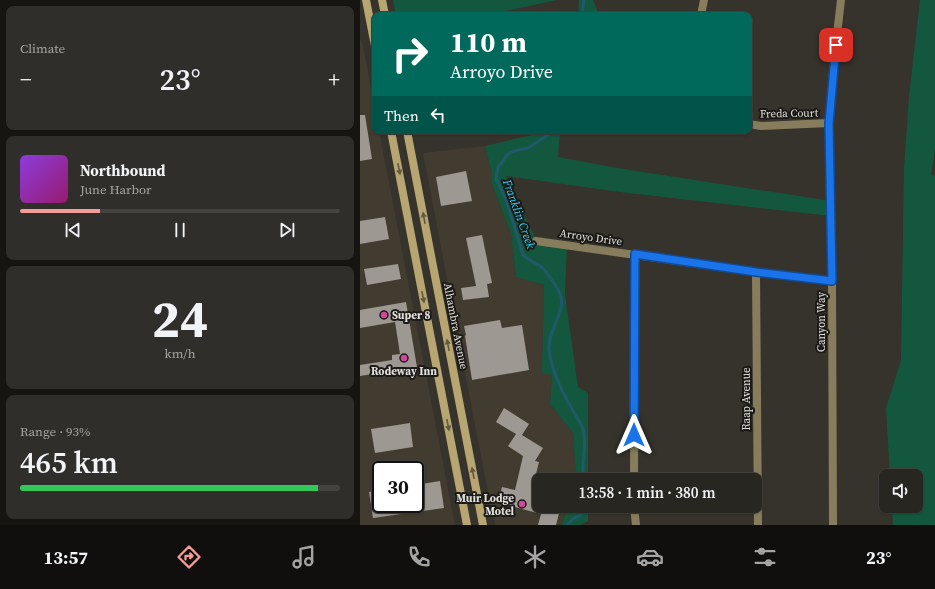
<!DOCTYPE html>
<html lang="en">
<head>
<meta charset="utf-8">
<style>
  body { margin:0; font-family:"Source Serif 4",serif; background:#302e2a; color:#f1f3f6; height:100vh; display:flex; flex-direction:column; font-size:15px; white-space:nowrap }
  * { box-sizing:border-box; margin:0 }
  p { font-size:13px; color:#a5a5a5 }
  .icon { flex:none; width:22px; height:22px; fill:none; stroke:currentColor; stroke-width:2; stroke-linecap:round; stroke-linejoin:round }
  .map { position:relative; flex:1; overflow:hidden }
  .side { display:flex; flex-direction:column; gap:6px; padding:6px; background:#161512; width:360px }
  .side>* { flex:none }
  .guide { position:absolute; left:12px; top:12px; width:380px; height:122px; border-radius:8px; box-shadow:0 1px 3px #0004,0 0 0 1px #44433f; background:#00695c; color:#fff; overflow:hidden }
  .fabs { position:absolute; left:519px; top:469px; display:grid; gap:8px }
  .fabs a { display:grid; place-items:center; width:44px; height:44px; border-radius:8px; background:#282621; box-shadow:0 1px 3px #0004,0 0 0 1px #44433f; font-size:20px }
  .speed { position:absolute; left:12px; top:461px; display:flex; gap:8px; font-size:20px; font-weight:700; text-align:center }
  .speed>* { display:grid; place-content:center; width:52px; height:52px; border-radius:50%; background:#282621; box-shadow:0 1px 3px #0004,0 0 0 1px #44433f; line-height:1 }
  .speed .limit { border:2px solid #111; border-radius:6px; background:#fff; color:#111 }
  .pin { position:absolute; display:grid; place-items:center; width:34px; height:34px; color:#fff; margin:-17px; border-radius:8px; box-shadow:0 2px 6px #0006 }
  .me { position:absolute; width:44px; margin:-22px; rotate:0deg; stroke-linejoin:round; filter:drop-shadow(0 0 3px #0008) }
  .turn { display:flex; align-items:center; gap:14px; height:84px; padding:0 12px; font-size:18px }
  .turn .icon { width:52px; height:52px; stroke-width:2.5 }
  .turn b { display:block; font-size:28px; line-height:34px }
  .then { display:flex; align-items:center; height:38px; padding:0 12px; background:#0003; gap:8px; font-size:15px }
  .big { font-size:30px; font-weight:600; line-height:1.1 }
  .side .tile { flex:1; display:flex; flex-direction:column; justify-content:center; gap:6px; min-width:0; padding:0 14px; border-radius:8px; background:#302e2a }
  .side .dial { align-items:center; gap:0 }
  .dial b { font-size:52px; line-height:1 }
  .song { display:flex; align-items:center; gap:12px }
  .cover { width:48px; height:48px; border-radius:6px; background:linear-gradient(135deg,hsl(270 70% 55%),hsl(320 70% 35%)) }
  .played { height:4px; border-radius:2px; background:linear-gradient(90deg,#f59b9a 25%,#44433f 25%) }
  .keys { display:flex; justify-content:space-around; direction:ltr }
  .heat { display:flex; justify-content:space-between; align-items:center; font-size:22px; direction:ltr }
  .charge { height:6px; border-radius:3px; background:linear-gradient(90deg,#34c759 93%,#44433f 0) }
  .trip { position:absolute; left:172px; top:473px; width:230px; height:40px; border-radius:8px; background:#282621; box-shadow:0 1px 3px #0004,0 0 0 1px #44433f; font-weight:600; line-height:40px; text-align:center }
  .menu { display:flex; height:64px; justify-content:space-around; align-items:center; background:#100f0d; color:#a5a5a5 }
  .menu .icon { width:28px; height:28px }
  .menu .current { color:#f59b9a }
  .menu b { font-size:18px; color:#f1f3f6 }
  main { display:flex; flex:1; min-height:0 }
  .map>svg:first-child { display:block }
  .built { fill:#423b30; fill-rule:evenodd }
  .green { fill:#13583e }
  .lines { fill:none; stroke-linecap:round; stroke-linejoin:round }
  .stream { stroke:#20596a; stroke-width:3 }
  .building { fill:#9d9892 }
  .street { stroke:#877d5c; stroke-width:8 }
  .secondary { stroke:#b7a671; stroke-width:8 }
  .oneway { fill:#62593f }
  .route-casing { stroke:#114b97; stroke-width:10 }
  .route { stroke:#1a73e8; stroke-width:7 }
  .hotel-dot { fill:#d1479c; stroke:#1c1a17; stroke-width:1.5 }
  .labels { text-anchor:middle; stroke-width:4; stroke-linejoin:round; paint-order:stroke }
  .street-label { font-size:11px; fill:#e2e0dd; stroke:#1c1a17 }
  .poi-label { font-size:11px; font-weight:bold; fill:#e2e0dd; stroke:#1c1a17; text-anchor:start }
  .water-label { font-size:12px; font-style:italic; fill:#32d2fd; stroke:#1c1a17 }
</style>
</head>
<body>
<main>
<section class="side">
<div class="tile"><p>Climate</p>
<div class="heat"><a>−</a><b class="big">23°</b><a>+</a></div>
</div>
<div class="tile">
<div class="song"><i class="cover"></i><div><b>Northbound</b><p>June Harbor</p></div></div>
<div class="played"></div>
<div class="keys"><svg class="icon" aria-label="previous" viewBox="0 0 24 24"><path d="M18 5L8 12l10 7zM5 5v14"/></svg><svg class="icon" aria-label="pause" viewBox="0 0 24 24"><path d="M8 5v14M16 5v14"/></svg><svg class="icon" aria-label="next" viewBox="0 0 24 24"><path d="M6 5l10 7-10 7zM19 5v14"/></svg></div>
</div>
<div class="tile dial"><b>24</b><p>km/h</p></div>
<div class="tile"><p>Range · 93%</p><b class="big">465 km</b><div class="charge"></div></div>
</section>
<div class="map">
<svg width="575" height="525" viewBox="0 0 575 525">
  <rect width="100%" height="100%" fill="#36322c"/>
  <path class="built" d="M0 39 3 45 15 109V131H19L95 525H0ZM21 470H55V504H21Z
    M125 146 132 174V184L151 234 156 277 184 285 182 372 192 375 190 404 213 433 216 474 215 480H179V506H208L202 525H135L125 477 63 153Z"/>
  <path class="green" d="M33 0H197L127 15H36Z
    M219 0H233L239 15H218Z
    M560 0H575V149L571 175 575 176V525H533L532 506H556V476H530L526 408 541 360 544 168 549 97Z
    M189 131H200L198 157 257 168 471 201V216L260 192 146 176 176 240 207 245 205 295 218 387 228 393V480H215L216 474 213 433 190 404 192 375 182 373 184 285 156 277 151 234 132 184V174L125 146Z
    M208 506H228V521L220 525H202Z"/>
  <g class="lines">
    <path class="stream" d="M222 15 224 0
      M194 131 168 148 154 151 148 154 138 167 136 179 146 199 163 255C169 260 172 261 179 265 185 269 199 289 201 297 205 312 187 333 189 350 192 371 201 390 211 407 214 414 220 421 223 429 228 446 220 463 224 480
      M207 525 212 520 223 513 224 506"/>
  </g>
  <path class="building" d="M0 115H5L12 159 0 161Z
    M106 171 112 201 81 206 76 177Z
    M25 217 29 239 0 244V221Z
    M122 235 132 283 127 284 129 297 103 300 101 288 116 286 106 238Z
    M38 264 41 279 7 285 4 269Z
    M46 302 57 367 0 376V365L32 360V355L40 354 35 322 0 328V310Z
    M140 320 142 328 162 325 169 370 112 380 105 336 106 335 104 326Z
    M144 408 169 424 162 435 183 448 175 461 179 462 171 494 179 497V506H201L196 525H178L181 514 143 504 142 499H139L142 487 155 490 163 456 148 446 156 434 136 422Z
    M50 423 53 447 15 453 11 429Z
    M80 481 84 508 13 518 9 492 21 490V504H55V485Z"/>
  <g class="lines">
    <path class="street" d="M341 15 344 0
      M389 124 401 126 469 123
      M176 241 396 272 472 281
      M396 272 398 525
      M274 480 275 254
      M274 506 276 525
      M473 525 472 281 469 123 474 60 481 0"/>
    <path class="secondary" d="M6 0 15 46
      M22 0 25 15
      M31 131 107 525
      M47 131 123 525"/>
  </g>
  <defs><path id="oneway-solid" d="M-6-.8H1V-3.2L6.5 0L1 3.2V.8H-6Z"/></defs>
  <g class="oneway">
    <use href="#oneway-solid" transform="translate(39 169) rotate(79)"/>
    <use href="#oneway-solid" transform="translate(64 218) rotate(-101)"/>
    <use href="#oneway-solid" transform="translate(63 297) rotate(79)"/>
    <use href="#oneway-solid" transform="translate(88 345) rotate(-101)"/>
    <use href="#oneway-solid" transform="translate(88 425) rotate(79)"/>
    <use href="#oneway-solid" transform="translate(113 473) rotate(-101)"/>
  </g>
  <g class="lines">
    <defs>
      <path id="route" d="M274 435 275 254 396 272 472 281 469 123 476 45"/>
    </defs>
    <use href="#route" class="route-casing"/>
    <use href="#route" class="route"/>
  </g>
  <g class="hotel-dot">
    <circle cx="24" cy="315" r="4"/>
    <circle cx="44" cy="358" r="4"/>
    <circle cx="162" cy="504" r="4"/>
  </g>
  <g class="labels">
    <g class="street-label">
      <text transform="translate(429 113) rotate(-1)" y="4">Freda Court</text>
      <text transform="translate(231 237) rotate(8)" y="4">Arroyo Drive</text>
      <text transform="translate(461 322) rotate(-90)" y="4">Canyon Way</text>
      <text transform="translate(96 326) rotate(79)" y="4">Alhambra Avenue</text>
      <text transform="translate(386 399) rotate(-90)" y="4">Raap Avenue</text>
    </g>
    <g class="poi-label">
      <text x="32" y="319">Super 8</text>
      <text x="44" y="375" text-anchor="middle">Rodeway Inn</text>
      <text x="154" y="502" text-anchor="end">Muir Lodge<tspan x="154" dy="13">Motel</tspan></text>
    </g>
    <g class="water-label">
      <text transform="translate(159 214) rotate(70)" y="4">Franklin Creek</text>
    </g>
  </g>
</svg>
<div class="fabs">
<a><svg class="icon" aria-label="sound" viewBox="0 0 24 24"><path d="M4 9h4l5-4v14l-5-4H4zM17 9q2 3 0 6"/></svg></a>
</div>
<div class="speed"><div class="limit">30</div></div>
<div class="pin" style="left:476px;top:45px;background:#d93025"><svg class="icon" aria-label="arrive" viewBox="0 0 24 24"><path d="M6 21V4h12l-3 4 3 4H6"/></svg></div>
<svg class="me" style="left:274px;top:435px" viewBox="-20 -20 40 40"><path d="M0-17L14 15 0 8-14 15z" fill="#1a73e8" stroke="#fff" stroke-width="4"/></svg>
<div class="trip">13:58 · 1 min · 380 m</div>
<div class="guide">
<div class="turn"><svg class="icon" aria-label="right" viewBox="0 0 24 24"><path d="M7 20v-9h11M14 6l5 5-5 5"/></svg><div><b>110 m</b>Arroyo Drive</div></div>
<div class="then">Then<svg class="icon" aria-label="left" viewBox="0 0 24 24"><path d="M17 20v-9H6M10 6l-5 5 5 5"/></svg></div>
</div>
</div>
</main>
<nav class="menu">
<b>13:57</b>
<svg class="icon current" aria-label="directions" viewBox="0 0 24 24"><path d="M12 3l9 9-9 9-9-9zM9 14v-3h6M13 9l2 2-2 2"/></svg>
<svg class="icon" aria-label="music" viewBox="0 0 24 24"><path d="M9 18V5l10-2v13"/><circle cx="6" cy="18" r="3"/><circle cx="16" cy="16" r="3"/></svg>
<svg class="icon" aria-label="phone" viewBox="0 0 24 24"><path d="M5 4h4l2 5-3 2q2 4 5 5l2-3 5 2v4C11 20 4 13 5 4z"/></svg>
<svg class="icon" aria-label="climate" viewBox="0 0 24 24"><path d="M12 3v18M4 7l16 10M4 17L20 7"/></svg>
<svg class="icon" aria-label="car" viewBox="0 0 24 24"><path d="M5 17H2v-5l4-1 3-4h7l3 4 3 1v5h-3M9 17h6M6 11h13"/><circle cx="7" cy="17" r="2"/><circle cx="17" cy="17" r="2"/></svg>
<svg class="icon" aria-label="filters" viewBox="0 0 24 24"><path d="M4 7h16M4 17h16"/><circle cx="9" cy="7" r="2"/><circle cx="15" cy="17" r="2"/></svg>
<b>23°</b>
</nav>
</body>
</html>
